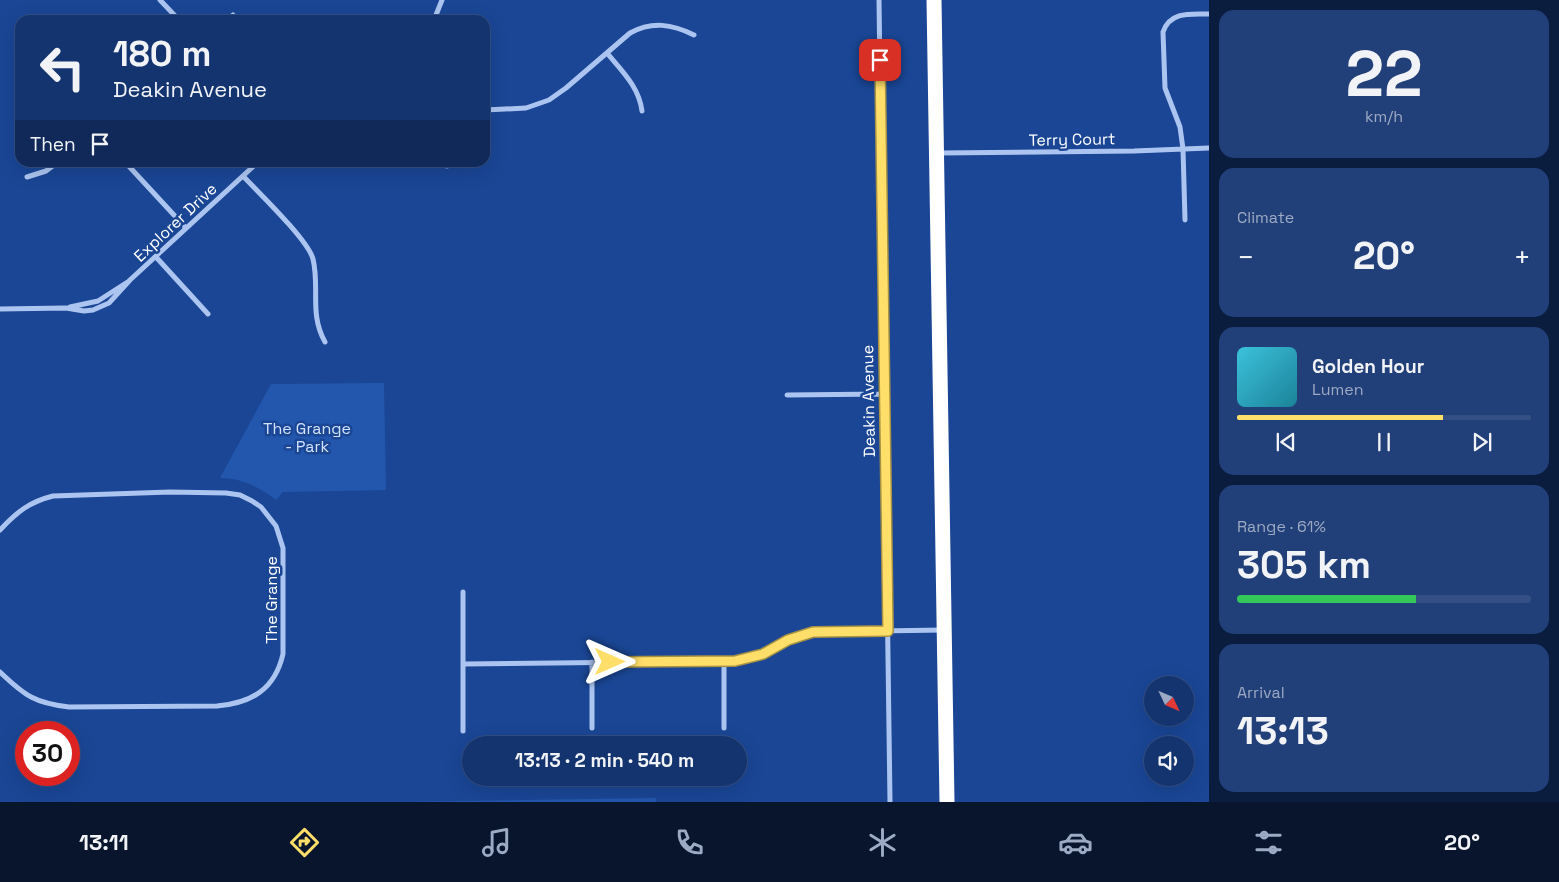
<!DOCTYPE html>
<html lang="en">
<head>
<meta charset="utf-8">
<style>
  body { margin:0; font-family:"Space Grotesk",sans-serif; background:#213f78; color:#f1f3f6; height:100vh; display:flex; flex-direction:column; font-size:19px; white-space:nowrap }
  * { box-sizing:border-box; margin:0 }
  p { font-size:16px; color:#9daac3 }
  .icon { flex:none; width:28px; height:28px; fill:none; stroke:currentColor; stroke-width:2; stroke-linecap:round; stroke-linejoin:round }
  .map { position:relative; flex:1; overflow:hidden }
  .side { display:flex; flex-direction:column; gap:10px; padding:10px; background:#0b1d3e; width:350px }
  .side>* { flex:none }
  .hud { position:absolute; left:15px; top:15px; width:475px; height:152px; border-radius:15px; box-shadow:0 5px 20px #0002,0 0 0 1px #334f83; background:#143470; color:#f1f3f6; overflow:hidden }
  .needle { width:32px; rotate:134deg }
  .tools { position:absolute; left:1144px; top:676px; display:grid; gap:10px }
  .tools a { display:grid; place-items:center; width:50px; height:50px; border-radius:50%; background:#143470; box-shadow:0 5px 20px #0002,0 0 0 1px #334f83; font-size:25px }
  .speed { position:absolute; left:15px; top:721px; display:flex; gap:10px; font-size:25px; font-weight:700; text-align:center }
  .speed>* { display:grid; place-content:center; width:65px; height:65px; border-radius:50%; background:#143470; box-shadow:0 5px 20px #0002,0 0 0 1px #334f83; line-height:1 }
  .speed .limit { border:8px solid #d22; background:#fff; color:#111 }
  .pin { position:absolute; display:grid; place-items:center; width:42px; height:42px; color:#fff; margin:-21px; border-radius:10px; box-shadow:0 2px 8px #0006 }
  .me { position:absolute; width:55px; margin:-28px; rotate:90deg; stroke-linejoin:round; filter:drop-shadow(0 0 4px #0008) }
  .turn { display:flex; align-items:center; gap:18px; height:105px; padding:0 15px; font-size:22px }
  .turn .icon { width:65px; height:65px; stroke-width:2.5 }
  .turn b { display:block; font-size:35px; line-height:42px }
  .then { display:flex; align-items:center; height:48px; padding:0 15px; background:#0003; gap:10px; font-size:19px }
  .big { font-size:38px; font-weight:700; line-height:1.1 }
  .side .widget { flex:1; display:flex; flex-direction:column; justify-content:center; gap:8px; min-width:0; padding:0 18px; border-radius:15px; background:#213f78 }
  .side .dial { align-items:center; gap:0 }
  .dial b { font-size:65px; line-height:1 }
  .song { display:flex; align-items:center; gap:15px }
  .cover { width:60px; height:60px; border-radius:8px; background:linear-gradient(135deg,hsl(190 70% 55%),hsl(190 70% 35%)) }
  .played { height:5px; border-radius:2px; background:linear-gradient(90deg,#ffdf6a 70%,#334f83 70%) }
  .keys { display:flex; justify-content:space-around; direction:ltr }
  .heat { display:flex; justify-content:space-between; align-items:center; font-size:28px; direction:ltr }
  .charge { height:8px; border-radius:4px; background:linear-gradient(90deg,#34c759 61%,#334f83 0) }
  .trip { position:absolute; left:462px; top:736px; width:285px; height:50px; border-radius:25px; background:#143470; box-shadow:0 5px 20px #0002,0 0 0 1px #334f83; font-weight:700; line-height:50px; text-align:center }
  .tabs { display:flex; height:80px; justify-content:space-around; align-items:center; background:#08152d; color:#9daac3 }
  .tabs .icon { width:35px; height:35px }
  .tabs .on { color:#ffdf6a }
  .tabs b { font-size:22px; color:#f1f3f6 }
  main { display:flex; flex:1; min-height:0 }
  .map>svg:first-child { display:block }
  .green { fill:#2357ae }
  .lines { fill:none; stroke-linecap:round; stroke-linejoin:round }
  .street { stroke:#acc5f0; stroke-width:5 }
  .highway { stroke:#fff; stroke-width:15 }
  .route-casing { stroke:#a69145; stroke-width:12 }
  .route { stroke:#ffdf6a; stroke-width:9 }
  .labels { text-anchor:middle; stroke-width:5; stroke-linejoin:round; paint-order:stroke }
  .street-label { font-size:16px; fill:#fff; stroke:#1a4695 }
  .park-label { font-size:16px; fill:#d2e2fb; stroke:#1a4695 }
</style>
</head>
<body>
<main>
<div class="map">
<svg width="1209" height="802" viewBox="0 0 1209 802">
  <rect width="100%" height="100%" fill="#1a4695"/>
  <path class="green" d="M384 383 386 490 283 492 276 500C260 487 241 478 220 478L271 384Z
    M656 798V802H400Z"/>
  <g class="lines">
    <path class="street" d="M160 0 179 20
      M879 0 890 802
      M228 20 233 15
      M434 20 442 0
      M19 35 20 44
      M607 53C622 71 639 87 642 111
      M485 110 526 108 549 100 566 88 630 33C652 21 672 24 694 35
      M939 153 1134 151 1209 148
      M125 162 186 228
      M447 162V166
      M243 176C259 193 308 240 313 259 320 288 309 314 325 342
      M27 177 46 171 58 162
      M1185 220 1183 149 1180 127 1165 88 1163 32C1170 11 1191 14 1209 14
      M156 257 208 314
      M70 307 98 301 126 283
      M0 309 66 308 84 311 93 310 109 303 130 280 258 162
      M787 395 885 394
      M0 530C17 512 29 502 53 496L170 492 226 493 240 495 252 501 261 507 276 526 283 548V654C275 689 252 703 217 706L69 707C35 703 25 696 0 672
      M592 662V728
      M464 664 735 661 748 659 763 654 788 640 813 632 943 630
      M724 728V661
      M463 731V592"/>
    <path class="highway" d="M934 0 947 802"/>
  </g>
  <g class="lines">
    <defs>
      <path id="route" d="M610 662 735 661 763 654 788 640 813 632 888 631 880 60"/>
    </defs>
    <use href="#route" class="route-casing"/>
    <use href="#route" class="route"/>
  </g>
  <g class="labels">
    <g class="street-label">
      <text transform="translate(1072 139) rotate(-1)" y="6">Terry Court</text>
      <text transform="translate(175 222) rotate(-43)" y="6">Explorer Drive</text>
      <text transform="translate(868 401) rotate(-91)" y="6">Deakin Avenue</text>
      <text transform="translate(271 600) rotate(-90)" y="6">The Grange</text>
    </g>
    <g class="park-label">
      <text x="307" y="434">The Grange<tspan x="307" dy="18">- Park</tspan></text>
    </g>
  </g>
</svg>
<div class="tools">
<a><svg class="needle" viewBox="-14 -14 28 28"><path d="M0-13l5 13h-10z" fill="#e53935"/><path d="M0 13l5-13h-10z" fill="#9daac3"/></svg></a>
<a><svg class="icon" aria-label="sound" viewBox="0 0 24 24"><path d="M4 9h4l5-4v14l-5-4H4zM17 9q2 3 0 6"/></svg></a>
</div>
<div class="speed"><div class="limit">30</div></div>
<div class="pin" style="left:880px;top:60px;background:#d93025"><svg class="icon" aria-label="arrive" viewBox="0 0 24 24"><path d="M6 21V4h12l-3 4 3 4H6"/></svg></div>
<svg class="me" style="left:610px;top:662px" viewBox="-20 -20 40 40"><path d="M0-17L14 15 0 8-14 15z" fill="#ffdf6a" stroke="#fff" stroke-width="4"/></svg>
<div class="trip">13:13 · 2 min · 540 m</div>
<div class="hud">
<div class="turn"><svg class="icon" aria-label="left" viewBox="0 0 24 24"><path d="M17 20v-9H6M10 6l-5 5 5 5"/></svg><div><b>180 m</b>Deakin Avenue</div></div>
<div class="then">Then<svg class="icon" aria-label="arrive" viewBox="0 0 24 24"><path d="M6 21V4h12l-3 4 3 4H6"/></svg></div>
</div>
</div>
<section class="side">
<div class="widget dial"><b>22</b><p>km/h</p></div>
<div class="widget"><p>Climate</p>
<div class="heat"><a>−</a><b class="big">20°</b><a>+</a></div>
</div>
<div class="widget">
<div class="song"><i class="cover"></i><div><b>Golden Hour</b><p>Lumen</p></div></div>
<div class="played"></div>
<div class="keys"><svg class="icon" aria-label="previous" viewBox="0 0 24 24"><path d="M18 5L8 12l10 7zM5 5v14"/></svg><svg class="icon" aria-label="pause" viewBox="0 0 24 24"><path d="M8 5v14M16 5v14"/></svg><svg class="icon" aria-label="next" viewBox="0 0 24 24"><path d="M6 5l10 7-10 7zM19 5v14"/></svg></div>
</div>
<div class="widget"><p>Range · 61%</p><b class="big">305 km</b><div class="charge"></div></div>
<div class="widget"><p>Arrival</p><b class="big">13:13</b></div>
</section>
</main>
<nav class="tabs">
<b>13:11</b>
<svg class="icon on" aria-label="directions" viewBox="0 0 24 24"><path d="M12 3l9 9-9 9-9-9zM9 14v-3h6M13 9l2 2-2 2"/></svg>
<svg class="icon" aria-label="music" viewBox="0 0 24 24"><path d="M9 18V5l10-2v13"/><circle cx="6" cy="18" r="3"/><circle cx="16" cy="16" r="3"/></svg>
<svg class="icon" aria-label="phone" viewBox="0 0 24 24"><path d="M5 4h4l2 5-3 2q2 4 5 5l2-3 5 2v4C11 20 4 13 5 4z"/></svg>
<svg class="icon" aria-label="climate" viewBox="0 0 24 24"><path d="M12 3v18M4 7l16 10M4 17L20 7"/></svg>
<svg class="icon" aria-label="car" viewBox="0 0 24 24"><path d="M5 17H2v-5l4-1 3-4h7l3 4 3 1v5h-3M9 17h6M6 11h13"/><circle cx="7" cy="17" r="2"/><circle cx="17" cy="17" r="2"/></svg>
<svg class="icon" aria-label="filters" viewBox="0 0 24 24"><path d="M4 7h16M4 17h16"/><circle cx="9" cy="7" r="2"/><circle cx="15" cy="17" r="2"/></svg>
<b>20°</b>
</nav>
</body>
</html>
